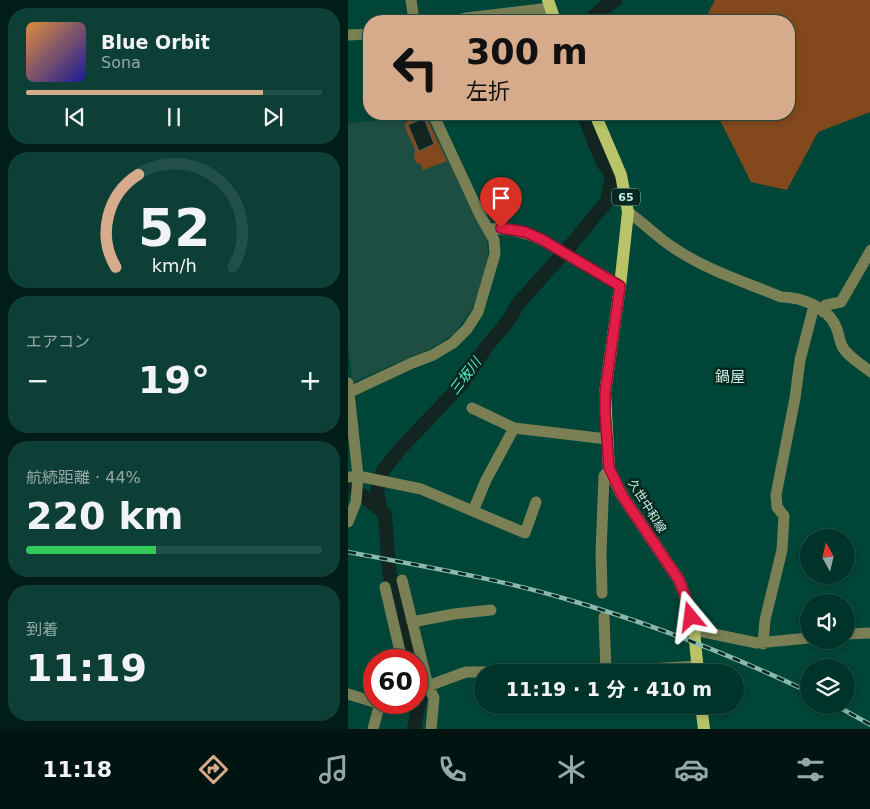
<!DOCTYPE html>
<html lang="ja">
<head>
<meta charset="utf-8">
<style>
  body { margin:0; font-family:"DejaVu Sans","Noto Sans JP",sans-serif; background:#0e3f36; color:#f1f3f6; height:100vh; display:flex; flex-direction:column; font-size:19px; white-space:nowrap }
  * { box-sizing:border-box; margin:0 }
  p { font-size:16px; color:#95aaa8 }
  .icon { flex:none; width:28px; height:28px; fill:none; stroke:currentColor; stroke-width:2; stroke-linecap:round; stroke-linejoin:round }
  .map { position:relative; flex:1; overflow:hidden }
  .sheet { display:flex; flex-direction:column; gap:8px; padding:8px; background:#001d17; width:348px }
  .sheet>* { flex:none }
  .guide { position:absolute; left:15px; top:15px; width:432px; height:105px; border-radius:20px; box-shadow:0 2px 8px #0003,0 0 0 1px #224f47; background:#d6ab8b; color:#111; overflow:hidden }
  .needle { width:32px; rotate:352deg }
  .buttons { position:absolute; left:452px; top:529px; display:grid; gap:10px }
  .buttons a { display:grid; place-items:center; width:55px; height:55px; border-radius:50%; background:#00342a; box-shadow:0 2px 8px #0003,0 0 0 1px #224f47; font-size:25px }
  .speed { position:absolute; left:15px; top:649px; display:flex; gap:10px; font-size:25px; font-weight:700; text-align:center }
  .speed>* { display:grid; place-content:center; width:65px; height:65px; border-radius:50%; background:#00342a; box-shadow:0 2px 8px #0003,0 0 0 1px #224f47; line-height:1 }
  .speed .limit { border:8px solid #d22; background:#fff; color:#111 }
  .pin { position:absolute; display:grid; place-items:center; width:42px; height:42px; color:#fff; margin:-51px -21px; border-radius:50% 50% 50% 0; rotate:-45deg; box-shadow:0 0 5px #0007 }
  .pin .icon { rotate:45deg }
  .me { position:absolute; width:55px; margin:-28px; rotate:344deg; stroke-linejoin:round; filter:drop-shadow(0 0 4px #0008) }
  .turn { display:flex; align-items:center; gap:18px; height:105px; padding:0 20px; font-size:22px }
  .turn .icon { width:65px; height:65px; stroke-width:2.5 }
  .turn b { display:block; font-size:35px; line-height:42px }
  .big { font-size:38px; font-weight:700; line-height:1.1 }
  .sheet .card { flex:1; display:flex; flex-direction:column; justify-content:center; gap:8px; min-width:0; padding:0 18px; border-radius:20px; background:#0e3f36 }
  .sheet .dial { align-items:center; gap:0 }
  .dial svg { height:130px; overflow:visible; fill:none; stroke:#224f47; stroke-width:7; stroke-linecap:round; text-anchor:middle }
  .dial text { fill:#f1f3f6; stroke:none }
  .song { display:flex; align-items:center; gap:15px }
  .cover { width:60px; height:60px; border-radius:8px; background:linear-gradient(135deg,hsl(30 70% 55%),hsl(240 70% 35%)) }
  .played { height:5px; border-radius:2px; background:linear-gradient(90deg,#d6ab8b 80%,#224f47 80%) }
  .keys { display:flex; justify-content:space-around; direction:ltr }
  .heat { display:flex; justify-content:space-between; align-items:center; font-size:28px; direction:ltr }
  .charge { height:8px; border-radius:4px; background:linear-gradient(90deg,#34c759 44%,#224f47 0) }
  .trip { position:absolute; left:126px; top:664px; width:270px; height:50px; border-radius:25px; background:#00342a; box-shadow:0 2px 8px #0003,0 0 0 1px #224f47; font-weight:700; line-height:50px; text-align:center }
  .tab-bar { display:flex; height:80px; justify-content:space-around; align-items:center; background:#001511; color:#95aaa8 }
  .tab-bar .icon { width:35px; height:35px }
  .tab-bar .selected { color:#d6ab8b }
  .tab-bar b { font-size:22px; color:#f1f3f6 }
  main { display:flex; flex:1; min-height:0 }
  .map>svg:first-child { display:block }
  .built { fill:#1e4e42 }
  .green { fill:#83491d }
  .water { fill:#122520; stroke:#49615a }
  .lines { fill:none; stroke-linecap:round; stroke-linejoin:round }
  .river { stroke:#122520; stroke-width:14 }
  .minor { stroke:#7a8054; stroke-width:11 }
  .major { stroke:#b9c367; stroke-width:12 }
  .rail-casing { stroke:#89b9ac; stroke-width:4.5 }
  .rail { stroke:#062820; stroke-width:2.5; stroke-dasharray:8; stroke-linecap:butt }
  .route-casing { stroke:#92132f; stroke-width:12 }
  .route { stroke:#e11d48; stroke-width:9 }
  .labels { text-anchor:middle; stroke-width:5; stroke-linejoin:round; paint-order:stroke }
  .shield { fill:#062820; stroke:#8eb3a8; stroke-width:1 }
  .shield-label { font-size:11px; font-weight:bold; fill:#c8eee2 }
  .street-label { font-size:12px; fill:#c8eee2; stroke:#062820 }
  .water-label { font-size:14px; font-style:italic; fill:#59ebc8; stroke:#062820 }
  .quarter-label { font-size:15px; fill:#c8eee2; stroke:#062820 }
</style>
</head>
<body>
<main>
<section class="sheet">
<div class="card">
<div class="song"><i class="cover"></i><div><b>Blue Orbit</b><p>Sona</p></div></div>
<div class="played"></div>
<div class="keys"><svg class="icon" aria-label="previous" viewBox="0 0 24 24"><path d="M18 5L8 12l10 7zM5 5v14"/></svg><svg class="icon" aria-label="pause" viewBox="0 0 24 24"><path d="M8 5v14M16 5v14"/></svg><svg class="icon" aria-label="next" viewBox="0 0 24 24"><path d="M6 5l10 7-10 7zM19 5v14"/></svg></div>
</div>
<div class="card dial"><svg viewBox="0 0 100 80">
<path d="M14 69A42 42 0 1 1 86 69"/>
<path d="M14 69A42 42 0 0 1 28 12" stroke="#d6ab8b"/>
<text x="50" y="56" font-size="32" font-weight="700">52</text>
<text x="50" y="72" font-size="11">km/h</text>
</svg></div>
<div class="card"><p>エアコン</p>
<div class="heat"><a>−</a><b class="big">19°</b><a>+</a></div>
</div>
<div class="card"><p>航続距離 · 44%</p><b class="big">220 km</b><div class="charge"></div></div>
<div class="card"><p>到着</p><b class="big">11:19</b></div>
</section>
<div class="map">
<svg width="523" height="729" viewBox="0 0 523 729">
  <rect width="100%" height="100%" fill="#004638"/>
  <path class="built" d="M79 114 139 236 140 259 135 278 124 309 107 333 86 347 5 382 0 348V124L66 115Z"/>
  <path class="green" d="M367 0H522V112L470 132 439 190 403 182 369 114H441V21H356Z
    M77 115 99 161 75 170 72 163 69 164 66 158 67 150 56 125 62 118Z"/>
  <path class="water" d="M76 118 86 144 71 151 60 125Z"/>
  <g class="lines">
    <path class="river" d="M243 21C249 11 258 6 268 0
      M0 485 33 510
      M63 660 41 571 37 514 33 510 29 492 34 472 53 448 113 385 139 346 161 320 169 305 222 246 256 205 259 201 264 175 255 163 235 114
      M66 729 72 698 69 686"/>
    <path class="minor" d="M63 0 66 21
      M105 21 118 18 202 8
      M0 35 21 34
      M280 212C296 223 310 238 326 248 358 270 397 282 433 297 453 297 480 307 488 327 491 333 491 340 494 346 499 356 514 365 523 372
      M141 229C176 227 197 241 226 259 242 268 257 276 272 286
      M475 312 478 305 493 302 523 250
      M0 383 10 476 8 502 0 522
      M2 392 64 363 85 355 105 343 119 329 130 312 147 254 146 240 132 215 85 114
      M124 408 166 428 259 439
      M0 477 10 476 73 489 177 533 188 502
      M125 511 138 480 166 428
      M54 580 80 686 86 698 83 729
      M37 587 54 660
      M254 593 253 553 256 476 261 469
      M256 617 258 671
      M64 622 106 614 143 610
      M346 630 409 643 461 638
      M499 634 523 633
      M415 644 417 620 434 550 436 516 429 507 428 495 447 398 452 360 466 306
      M69 690 118 672 270 671 349 666
      M0 694 26 702
      M25 729 32 703"/>
    <path class="major" d="M200 0 207 21
      M247 114 273 175 280 212 272 286 257 393 261 469 275 497 331 580 340 604 346 630 350 672
      M353 705 356 729"/>
    <defs>
      <path id="rail" d="M0 552C73 566 147 578 218 599 301 623 383 655 461 692
        M487 705 523 725"/>
    </defs>
    <use href="#rail" class="rail-casing"/>
    <use href="#rail" class="rail"/>
  </g>
  <g class="lines">
    <defs>
      <path id="route" d="M153 228 177 232 193 239 272 286 257 393V411L261 468 275 497 331 580 340 604 343 617"/>
    </defs>
    <use href="#route" class="route-casing"/>
    <use href="#route" class="route"/>
  </g>
  <g class="labels">
    <rect class="shield" x="264" y="188.5" width="28" height="17" rx="4"/>
    <g class="shield-label">
      <text x="278" y="201">65</text>
    </g>
    <g class="street-label">
      <text transform="translate(299 506) rotate(58)" y="4">久世中和線</text>
    </g>
    <g class="water-label">
      <text transform="translate(117 376) rotate(-53)" y="5">三坂川</text>
    </g>
    <g class="quarter-label">
      <text x="382" y="382">鍋屋</text>
    </g>
  </g>
</svg>
<div class="buttons">
<a><svg class="needle" viewBox="-14 -14 28 28"><path d="M0-13l5 13h-10z" fill="#e53935"/><path d="M0 13l5-13h-10z" fill="#95aaa8"/></svg></a>
<a><svg class="icon" aria-label="sound" viewBox="0 0 24 24"><path d="M4 9h4l5-4v14l-5-4H4zM17 9q2 3 0 6"/></svg></a>
<a><svg class="icon" aria-label="layers" viewBox="0 0 24 24"><path d="M12 4l9 5-9 5-9-5zM3 14l9 5 9-5"/></svg></a>
</div>
<div class="speed"><div class="limit">60</div></div>
<div class="pin" style="left:153px;top:228px;background:#d93025"><svg class="icon" aria-label="arrive" viewBox="0 0 24 24"><path d="M6 21V4h12l-3 4 3 4H6"/></svg></div>
<svg class="me" style="left:343px;top:617px" viewBox="-20 -20 40 40"><path d="M0-17L14 15 0 8-14 15z" fill="#e11d48" stroke="#fff" stroke-width="4"/></svg>
<div class="trip">11:19 · 1 分 · 410 m</div>
<div class="guide">
<div class="turn"><svg class="icon" aria-label="left" viewBox="0 0 24 24"><path d="M17 20v-9H6M10 6l-5 5 5 5"/></svg><div><b>300 m</b>左折</div></div>
</div>
</div>
</main>
<nav class="tab-bar">
<b>11:18</b>
<svg class="icon selected" aria-label="directions" viewBox="0 0 24 24"><path d="M12 3l9 9-9 9-9-9zM9 14v-3h6M13 9l2 2-2 2"/></svg>
<svg class="icon" aria-label="music" viewBox="0 0 24 24"><path d="M9 18V5l10-2v13"/><circle cx="6" cy="18" r="3"/><circle cx="16" cy="16" r="3"/></svg>
<svg class="icon" aria-label="phone" viewBox="0 0 24 24"><path d="M5 4h4l2 5-3 2q2 4 5 5l2-3 5 2v4C11 20 4 13 5 4z"/></svg>
<svg class="icon" aria-label="climate" viewBox="0 0 24 24"><path d="M12 3v18M4 7l16 10M4 17L20 7"/></svg>
<svg class="icon" aria-label="car" viewBox="0 0 24 24"><path d="M5 17H2v-5l4-1 3-4h7l3 4 3 1v5h-3M9 17h6M6 11h13"/><circle cx="7" cy="17" r="2"/><circle cx="17" cy="17" r="2"/></svg>
<svg class="icon" aria-label="filters" viewBox="0 0 24 24"><path d="M4 7h16M4 17h16"/><circle cx="9" cy="7" r="2"/><circle cx="15" cy="17" r="2"/></svg>
</nav>
</body>
</html>
